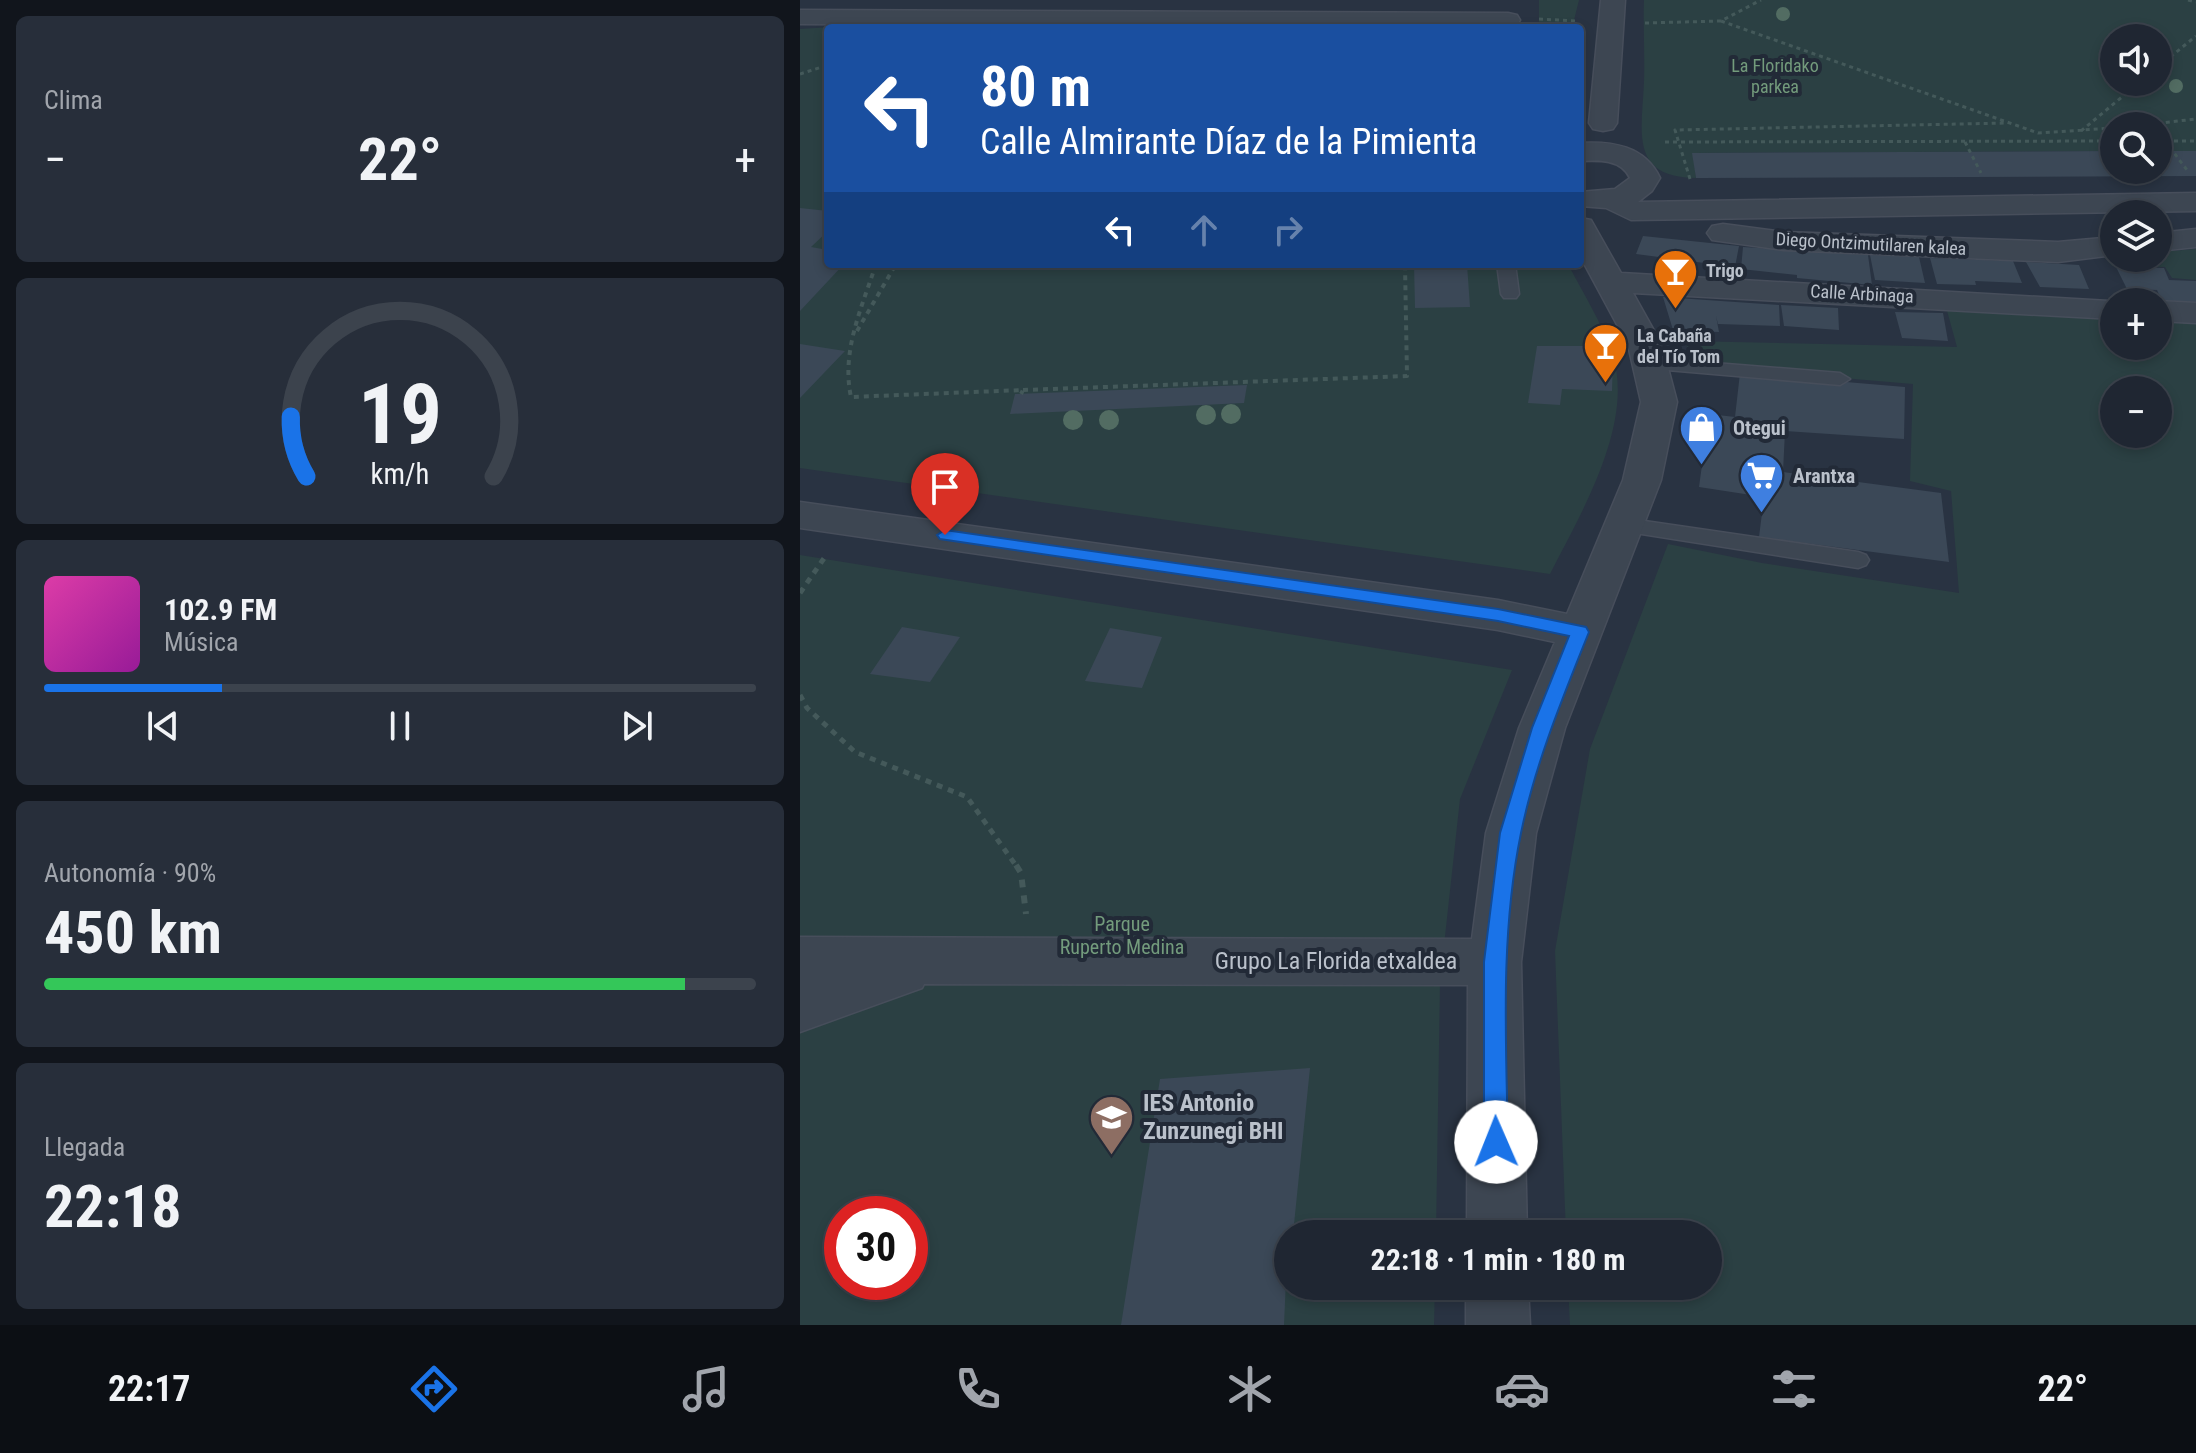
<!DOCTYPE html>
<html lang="es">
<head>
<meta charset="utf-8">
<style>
  body { margin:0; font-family:"Roboto Condensed",sans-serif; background:#272e3a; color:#f1f3f6; height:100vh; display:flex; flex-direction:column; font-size:30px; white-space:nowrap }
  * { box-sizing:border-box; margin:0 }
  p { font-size:26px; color:#a1a5ac }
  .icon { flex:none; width:44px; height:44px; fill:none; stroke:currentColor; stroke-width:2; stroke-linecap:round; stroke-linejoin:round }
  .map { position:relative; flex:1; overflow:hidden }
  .side { display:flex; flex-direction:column; gap:16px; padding:16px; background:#11151c; width:800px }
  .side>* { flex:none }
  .banner { position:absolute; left:24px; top:24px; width:760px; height:244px; border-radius:8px; box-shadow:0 4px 12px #0003,0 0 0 2px #3c434d; background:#1a4fa0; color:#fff; overflow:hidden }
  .tools { position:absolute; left:1300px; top:24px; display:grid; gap:16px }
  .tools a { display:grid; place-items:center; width:72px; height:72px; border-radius:50%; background:#1f2632; box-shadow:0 4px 12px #0003,0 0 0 2px #3c434d; font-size:40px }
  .speed { position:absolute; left:24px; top:1196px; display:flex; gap:16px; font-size:40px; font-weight:700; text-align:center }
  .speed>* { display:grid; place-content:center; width:104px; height:104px; border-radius:50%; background:#1f2632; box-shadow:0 4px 12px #0003,0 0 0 2px #3c434d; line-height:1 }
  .speed .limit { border:12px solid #d22; background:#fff; color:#111 }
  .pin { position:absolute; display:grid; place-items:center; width:68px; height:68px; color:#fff; margin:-82px -34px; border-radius:50% 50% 50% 0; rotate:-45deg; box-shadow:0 0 8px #0007 }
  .pin .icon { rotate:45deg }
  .me { position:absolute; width:88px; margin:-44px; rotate:359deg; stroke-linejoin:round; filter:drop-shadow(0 0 6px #0008) }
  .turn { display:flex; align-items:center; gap:28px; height:168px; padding:0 24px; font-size:36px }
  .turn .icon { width:104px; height:104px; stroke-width:2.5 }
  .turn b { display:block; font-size:56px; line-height:68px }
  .lanes { display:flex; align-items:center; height:76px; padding:0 24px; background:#0003; justify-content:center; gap:40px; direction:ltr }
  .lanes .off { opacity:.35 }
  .big { font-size:60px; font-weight:700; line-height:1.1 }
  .side .tile { flex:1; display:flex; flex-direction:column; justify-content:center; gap:12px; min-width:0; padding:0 28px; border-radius:12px; background:#272e3a }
  .side .dial { align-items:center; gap:0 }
  .dial svg { height:208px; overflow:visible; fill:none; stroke:#3c434d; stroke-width:7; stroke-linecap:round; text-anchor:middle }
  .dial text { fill:#f1f3f6; stroke:none }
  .song { display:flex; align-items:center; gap:24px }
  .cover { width:96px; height:96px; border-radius:12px; background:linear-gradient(135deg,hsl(320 70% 55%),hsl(300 70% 35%)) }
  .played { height:8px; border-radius:4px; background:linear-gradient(90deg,#1a73e8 25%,#3c434d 25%) }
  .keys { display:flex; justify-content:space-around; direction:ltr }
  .heat { display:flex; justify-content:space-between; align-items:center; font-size:44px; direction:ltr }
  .charge { height:12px; border-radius:6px; background:linear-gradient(90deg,#34c759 90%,#3c434d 0) }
  .trip { position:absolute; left:474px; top:1220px; width:448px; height:80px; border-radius:40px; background:#1f2632; box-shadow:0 4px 12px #0003,0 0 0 2px #3c434d; font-weight:700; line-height:80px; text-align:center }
  .tabs { display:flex; height:128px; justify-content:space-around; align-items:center; background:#0c0f14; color:#a1a5ac }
  .tabs .icon { width:56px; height:56px }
  .tabs .active { color:#1a73e8 }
  .tabs b { font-size:36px; color:#f1f3f6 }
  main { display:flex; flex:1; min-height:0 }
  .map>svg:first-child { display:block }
  .green { fill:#2b4043; fill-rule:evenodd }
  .building { fill:#3b4857 }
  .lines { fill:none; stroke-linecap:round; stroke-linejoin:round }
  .lane-casing { stroke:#474e5b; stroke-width:3 }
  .street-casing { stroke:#474e5b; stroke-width:3 }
  .path-far3 { stroke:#44595a; stroke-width:3; stroke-dasharray:4 4; stroke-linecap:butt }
  .path-far2 { stroke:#44595a; stroke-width:4; stroke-dasharray:5 5; stroke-linecap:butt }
  .path-far1 { stroke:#44595a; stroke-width:5; stroke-dasharray:6 6; stroke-linecap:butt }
  .path { stroke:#44595a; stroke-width:6; stroke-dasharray:8 8; stroke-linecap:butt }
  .lane { fill:#3d4652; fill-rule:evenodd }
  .street { fill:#3d4652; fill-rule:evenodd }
  .tree { fill:#526c62 }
  .route { fill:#1a73e8; stroke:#114b97; stroke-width:2 }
  .labels { text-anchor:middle; stroke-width:8; stroke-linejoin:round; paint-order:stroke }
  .far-park-label { font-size:18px; fill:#739b7c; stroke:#222a37 }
  .far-street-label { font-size:18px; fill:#bac1cb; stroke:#222a37 }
  .far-poi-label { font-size:18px; font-weight:bold; fill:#bac1cb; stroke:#222a37; text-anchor:start }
  .poi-label { font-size:20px; font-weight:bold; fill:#bac1cb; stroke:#222a37; text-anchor:start }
  .park-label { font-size:20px; fill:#739b7c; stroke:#222a37 }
  .near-street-label { font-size:24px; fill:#bac1cb; stroke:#222a37 }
  .near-poi-label { font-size:24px; font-weight:bold; fill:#bac1cb; stroke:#222a37; text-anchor:start }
</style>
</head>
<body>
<main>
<section class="side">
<div class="tile"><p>Clima</p>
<div class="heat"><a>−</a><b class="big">22°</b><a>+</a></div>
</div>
<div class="tile dial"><svg viewBox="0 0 100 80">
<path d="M14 69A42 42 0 1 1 86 69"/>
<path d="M14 69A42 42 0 0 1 8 46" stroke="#1a73e8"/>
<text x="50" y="56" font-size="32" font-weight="700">19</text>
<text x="50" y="72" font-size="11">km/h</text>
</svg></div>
<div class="tile">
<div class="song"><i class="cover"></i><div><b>102.9 FM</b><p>Música</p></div></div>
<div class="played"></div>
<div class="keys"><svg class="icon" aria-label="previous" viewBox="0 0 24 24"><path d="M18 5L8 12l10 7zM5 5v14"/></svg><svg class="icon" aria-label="pause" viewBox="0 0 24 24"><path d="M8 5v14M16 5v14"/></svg><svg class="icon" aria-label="next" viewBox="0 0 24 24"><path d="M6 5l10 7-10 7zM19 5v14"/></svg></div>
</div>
<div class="tile"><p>Autonomía · 90%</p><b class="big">450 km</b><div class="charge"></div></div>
<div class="tile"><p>Llegada</p><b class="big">22:18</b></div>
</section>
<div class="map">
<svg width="1396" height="1325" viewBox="0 0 1396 1325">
  <rect width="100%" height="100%" fill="#293342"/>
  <path class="green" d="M739 0H779L772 28H739Z
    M844 0H1396V151H1358V126H1314V151L893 153 896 178C829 177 842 132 844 82 845 55 843 27 844 0ZM1314 38H1358V82H1314Z
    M46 26 172 27 28 28V264H768C783 293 802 323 812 353 836 422 780 515 750 574L0 468V29Z
    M1396 249V280L1372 278 1365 267 1312 266 1304 257 1358 258V252Z
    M1146 307 1314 317V346H1358V319L1396 322V1325H770L768 1286H908V1234H766L755 951 790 749 868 544 962 563 1159 593 1151 491 1110 481 1113 384 890 365 886 341 1157 347ZM1314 390H1358V434H1314Z
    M0 555 712 670 660 799 640 982 636 1234H488V1286H635L634 1325H0ZM42 1214H110V1282H42Z"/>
  <path class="building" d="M1314 151V170H1358V151H1396V176L896 178 892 153Z
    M0 208 28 211V231L11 247 28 250V264H44L0 311Z
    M843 236 939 246 935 267 836 254Z
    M943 247 1068 255 1072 285 997 278V275L941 269Z
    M1070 255 1119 257 1125 283 1075 280Z
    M1130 258 1213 261 1222 283 1175 281 1176 285 1137 284Z
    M1226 262 1279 265 1289 289 1240 287Z
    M614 264H667L670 307 615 308Z
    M1316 267 1364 268 1369 280 1396 281V303L1362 301 1357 290 1327 289Z
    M863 297 979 305 980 326 918 324 916 316 919 332 873 330Z
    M981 305 1038 308 1039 330 984 326Z
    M1095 312 1143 313 1148 341 1102 338Z
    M0 344 45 351 0 398Z
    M737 346H798L797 355H813L812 391 762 389 760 405 728 403Z
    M940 373 1105 387 1104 439 985 431 983 472 1141 493 1149 562 959 537 964 497 899 487 909 414 935 417Z
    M447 385 444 403 210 414 215 394Z
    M102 627 160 637 130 682 70 674Z
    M310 628 362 637 342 688 285 681Z
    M510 1068 493 1234H488L484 1325H321L360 1079Z"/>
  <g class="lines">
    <defs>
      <path id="lane" d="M697 264H715L719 294 716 298H704L701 294Z
        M851 358 1040 373 1050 379 1040 385 844 368 841 364 844 360Z
        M824 518 1058 552 1066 555 1069 560 1066 565 1058 568 816 530 813 525 816 520Z"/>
      <path id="street" d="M801 0H825L817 123 813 129 803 131 793 129 789 123Z
        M0 10 708 13 717 15 720 20 717 25 708 27 0 24Z
        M780 143C812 141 845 146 860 178L852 191 838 202 1396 193V211L831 220 806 208 780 206V192L815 189 830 178C821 159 799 160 780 161Z
        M780 218 791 220 821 273 1326 302H1314V319L833 293 862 345 877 402 861 480 765 728 736 833 721 962 727 1234H667L668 985 124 984 122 988 0 1032V937L672 939 686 833 719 728 755 642 698 630 0 528V502L698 600 767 614 823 480 841 402 828 345 780 256Z
        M923 224 984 232 1258 242 1314 237V255L1258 262 984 250 912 240 907 233 912 226Z
        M1396 229V247L1358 251V233Z
        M1358 301 1396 303V323L1358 321V302H1354Z
        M666 1286H728L730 1325H666Z"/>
    </defs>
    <use href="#lane" class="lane-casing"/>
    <use href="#street" class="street-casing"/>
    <path class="path-far3" d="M1388 0 1396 2
      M739 19 777 21
      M921 21 1238 133 1314 128
      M845 23 921 21 961 0
      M1358 67 1396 36
      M0 74 28 65
      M1334 126 1396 119
      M1281 131 1340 82
      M1358 141H1396
      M1365 141 1387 170
      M865 142 1314 141
      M1165 142 1181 173
      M890 179 875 130 1206 123"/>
    <path class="path-far2" d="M76 264C62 307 41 351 51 397L223 390 221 394
      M57 331 96 264
      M223 390 607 376 605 264"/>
    <path class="path-far1" d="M0 593 27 554
      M0 695 7 708 55 752 167 797 217 867"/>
    <path class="path" d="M216 865 221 873 226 914"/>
    <use href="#lane" class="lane"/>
    <use href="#street" class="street"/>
  </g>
  <g class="tree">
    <circle cx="983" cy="14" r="7"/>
    <circle cx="1376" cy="86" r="7"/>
    <circle cx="431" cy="414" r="10"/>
    <circle cx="406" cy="415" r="10"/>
    <circle cx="273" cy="420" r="10"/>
    <circle cx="309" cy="420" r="10"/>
  </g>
  <path class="route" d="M145 530 698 609 786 627 789 632C763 697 735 764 721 833 700 935 706 1040 708 1142L704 1151 696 1154 687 1151 684 1142V962L700 833 732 728 769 636 698 621 140 539 137 535Z"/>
  <defs>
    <symbol id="bar-pin" viewBox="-11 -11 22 30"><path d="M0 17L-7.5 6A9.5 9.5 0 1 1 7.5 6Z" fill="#e8710a" stroke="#222a37"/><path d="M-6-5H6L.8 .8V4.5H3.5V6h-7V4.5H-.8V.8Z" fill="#fff"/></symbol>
    <symbol id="shop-pin" viewBox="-11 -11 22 30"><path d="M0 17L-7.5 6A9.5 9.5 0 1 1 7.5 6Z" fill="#3f7fe0" stroke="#222a37"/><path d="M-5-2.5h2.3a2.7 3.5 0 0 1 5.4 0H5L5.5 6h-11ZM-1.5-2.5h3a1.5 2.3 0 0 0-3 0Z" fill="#fff"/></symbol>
    <symbol id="supermarket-pin" viewBox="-11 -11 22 30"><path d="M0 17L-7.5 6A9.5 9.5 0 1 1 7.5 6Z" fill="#3f7fe0" stroke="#222a37"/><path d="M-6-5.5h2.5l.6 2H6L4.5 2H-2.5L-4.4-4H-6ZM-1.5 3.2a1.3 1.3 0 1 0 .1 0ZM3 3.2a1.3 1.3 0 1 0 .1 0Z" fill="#fff"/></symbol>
    <symbol id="school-pin" viewBox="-11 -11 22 30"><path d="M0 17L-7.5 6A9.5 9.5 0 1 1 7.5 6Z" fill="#8d6e63" stroke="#222a37"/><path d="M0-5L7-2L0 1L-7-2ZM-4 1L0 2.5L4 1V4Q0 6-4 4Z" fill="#fff"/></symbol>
  </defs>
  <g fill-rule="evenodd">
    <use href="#bar-pin" x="850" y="246" width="51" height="69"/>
    <use href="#bar-pin" x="780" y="320" width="51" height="69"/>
    <use href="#shop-pin" x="876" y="402" width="51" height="69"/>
    <use href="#supermarket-pin" x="936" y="450" width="51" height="69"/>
    <use href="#school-pin" x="286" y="1092" width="51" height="69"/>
  </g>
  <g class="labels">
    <g class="far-park-label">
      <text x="975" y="72">La Floridako<tspan x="975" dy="21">parkea</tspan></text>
    </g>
    <g class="far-street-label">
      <text transform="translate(1071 244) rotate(3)" y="6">Diego Ontzimutilaren kalea</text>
      <text transform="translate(1062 294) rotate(3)" y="6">Calle Arbinaga</text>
    </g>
    <g class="far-poi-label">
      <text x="906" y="277">Trigo</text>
      <text x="837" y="342">La Cabaña<tspan x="837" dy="21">del Tío Tom</tspan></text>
    </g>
    <g class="poi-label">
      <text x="933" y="435">Otegui</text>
      <text x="993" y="483">Arantxa</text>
    </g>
    <g class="park-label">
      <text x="322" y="931">Parque<tspan x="322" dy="23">Ruperto Medina</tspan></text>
    </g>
    <g class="near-street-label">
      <text x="536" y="969">Grupo La Florida etxaldea</text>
    </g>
    <g class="near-poi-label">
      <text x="343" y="1111">IES Antonio<tspan x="343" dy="28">Zunzunegi BHI</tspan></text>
    </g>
  </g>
</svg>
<div class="tools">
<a><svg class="icon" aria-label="sound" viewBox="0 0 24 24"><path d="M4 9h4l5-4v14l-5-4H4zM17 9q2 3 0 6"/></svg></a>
<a><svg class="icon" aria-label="search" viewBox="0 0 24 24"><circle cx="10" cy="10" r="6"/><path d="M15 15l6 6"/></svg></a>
<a><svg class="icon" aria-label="layers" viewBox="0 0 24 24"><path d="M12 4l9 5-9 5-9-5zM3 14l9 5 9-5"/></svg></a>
<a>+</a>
<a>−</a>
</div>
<div class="speed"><div class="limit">30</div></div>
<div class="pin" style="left:145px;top:535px;background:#d93025"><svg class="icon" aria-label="arrive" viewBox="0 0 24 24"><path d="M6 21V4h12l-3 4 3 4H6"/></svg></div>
<svg class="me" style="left:696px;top:1142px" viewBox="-20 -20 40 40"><circle r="19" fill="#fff"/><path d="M0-13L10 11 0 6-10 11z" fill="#1a73e8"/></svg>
<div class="trip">22:18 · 1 min · 180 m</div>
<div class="banner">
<div class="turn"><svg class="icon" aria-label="left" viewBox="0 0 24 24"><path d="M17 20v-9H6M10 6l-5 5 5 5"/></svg><div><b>80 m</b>Calle Almirante Díaz de la Pimienta</div></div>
<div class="lanes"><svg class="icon" aria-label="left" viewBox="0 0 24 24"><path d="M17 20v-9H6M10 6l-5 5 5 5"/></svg><svg class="icon off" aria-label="ahead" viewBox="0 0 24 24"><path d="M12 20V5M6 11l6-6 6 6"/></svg><svg class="icon off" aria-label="right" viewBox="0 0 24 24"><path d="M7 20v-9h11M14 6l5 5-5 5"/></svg></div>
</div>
</div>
</main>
<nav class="tabs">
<b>22:17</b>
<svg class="icon active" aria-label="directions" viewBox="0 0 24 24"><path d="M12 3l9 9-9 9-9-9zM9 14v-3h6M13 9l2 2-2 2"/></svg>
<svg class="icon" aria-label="music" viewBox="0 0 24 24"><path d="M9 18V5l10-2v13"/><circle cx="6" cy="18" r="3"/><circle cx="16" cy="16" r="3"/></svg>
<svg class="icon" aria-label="phone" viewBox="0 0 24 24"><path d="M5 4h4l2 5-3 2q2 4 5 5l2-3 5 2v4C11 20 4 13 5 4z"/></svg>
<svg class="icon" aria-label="climate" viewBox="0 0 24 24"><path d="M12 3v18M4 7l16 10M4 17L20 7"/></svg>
<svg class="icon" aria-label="car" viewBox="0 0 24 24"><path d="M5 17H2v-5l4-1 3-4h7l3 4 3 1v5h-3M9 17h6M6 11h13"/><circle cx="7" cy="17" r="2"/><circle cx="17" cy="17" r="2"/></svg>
<svg class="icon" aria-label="filters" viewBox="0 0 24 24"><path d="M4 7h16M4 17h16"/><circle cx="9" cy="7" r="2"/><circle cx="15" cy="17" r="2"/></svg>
<b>22°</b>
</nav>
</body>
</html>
